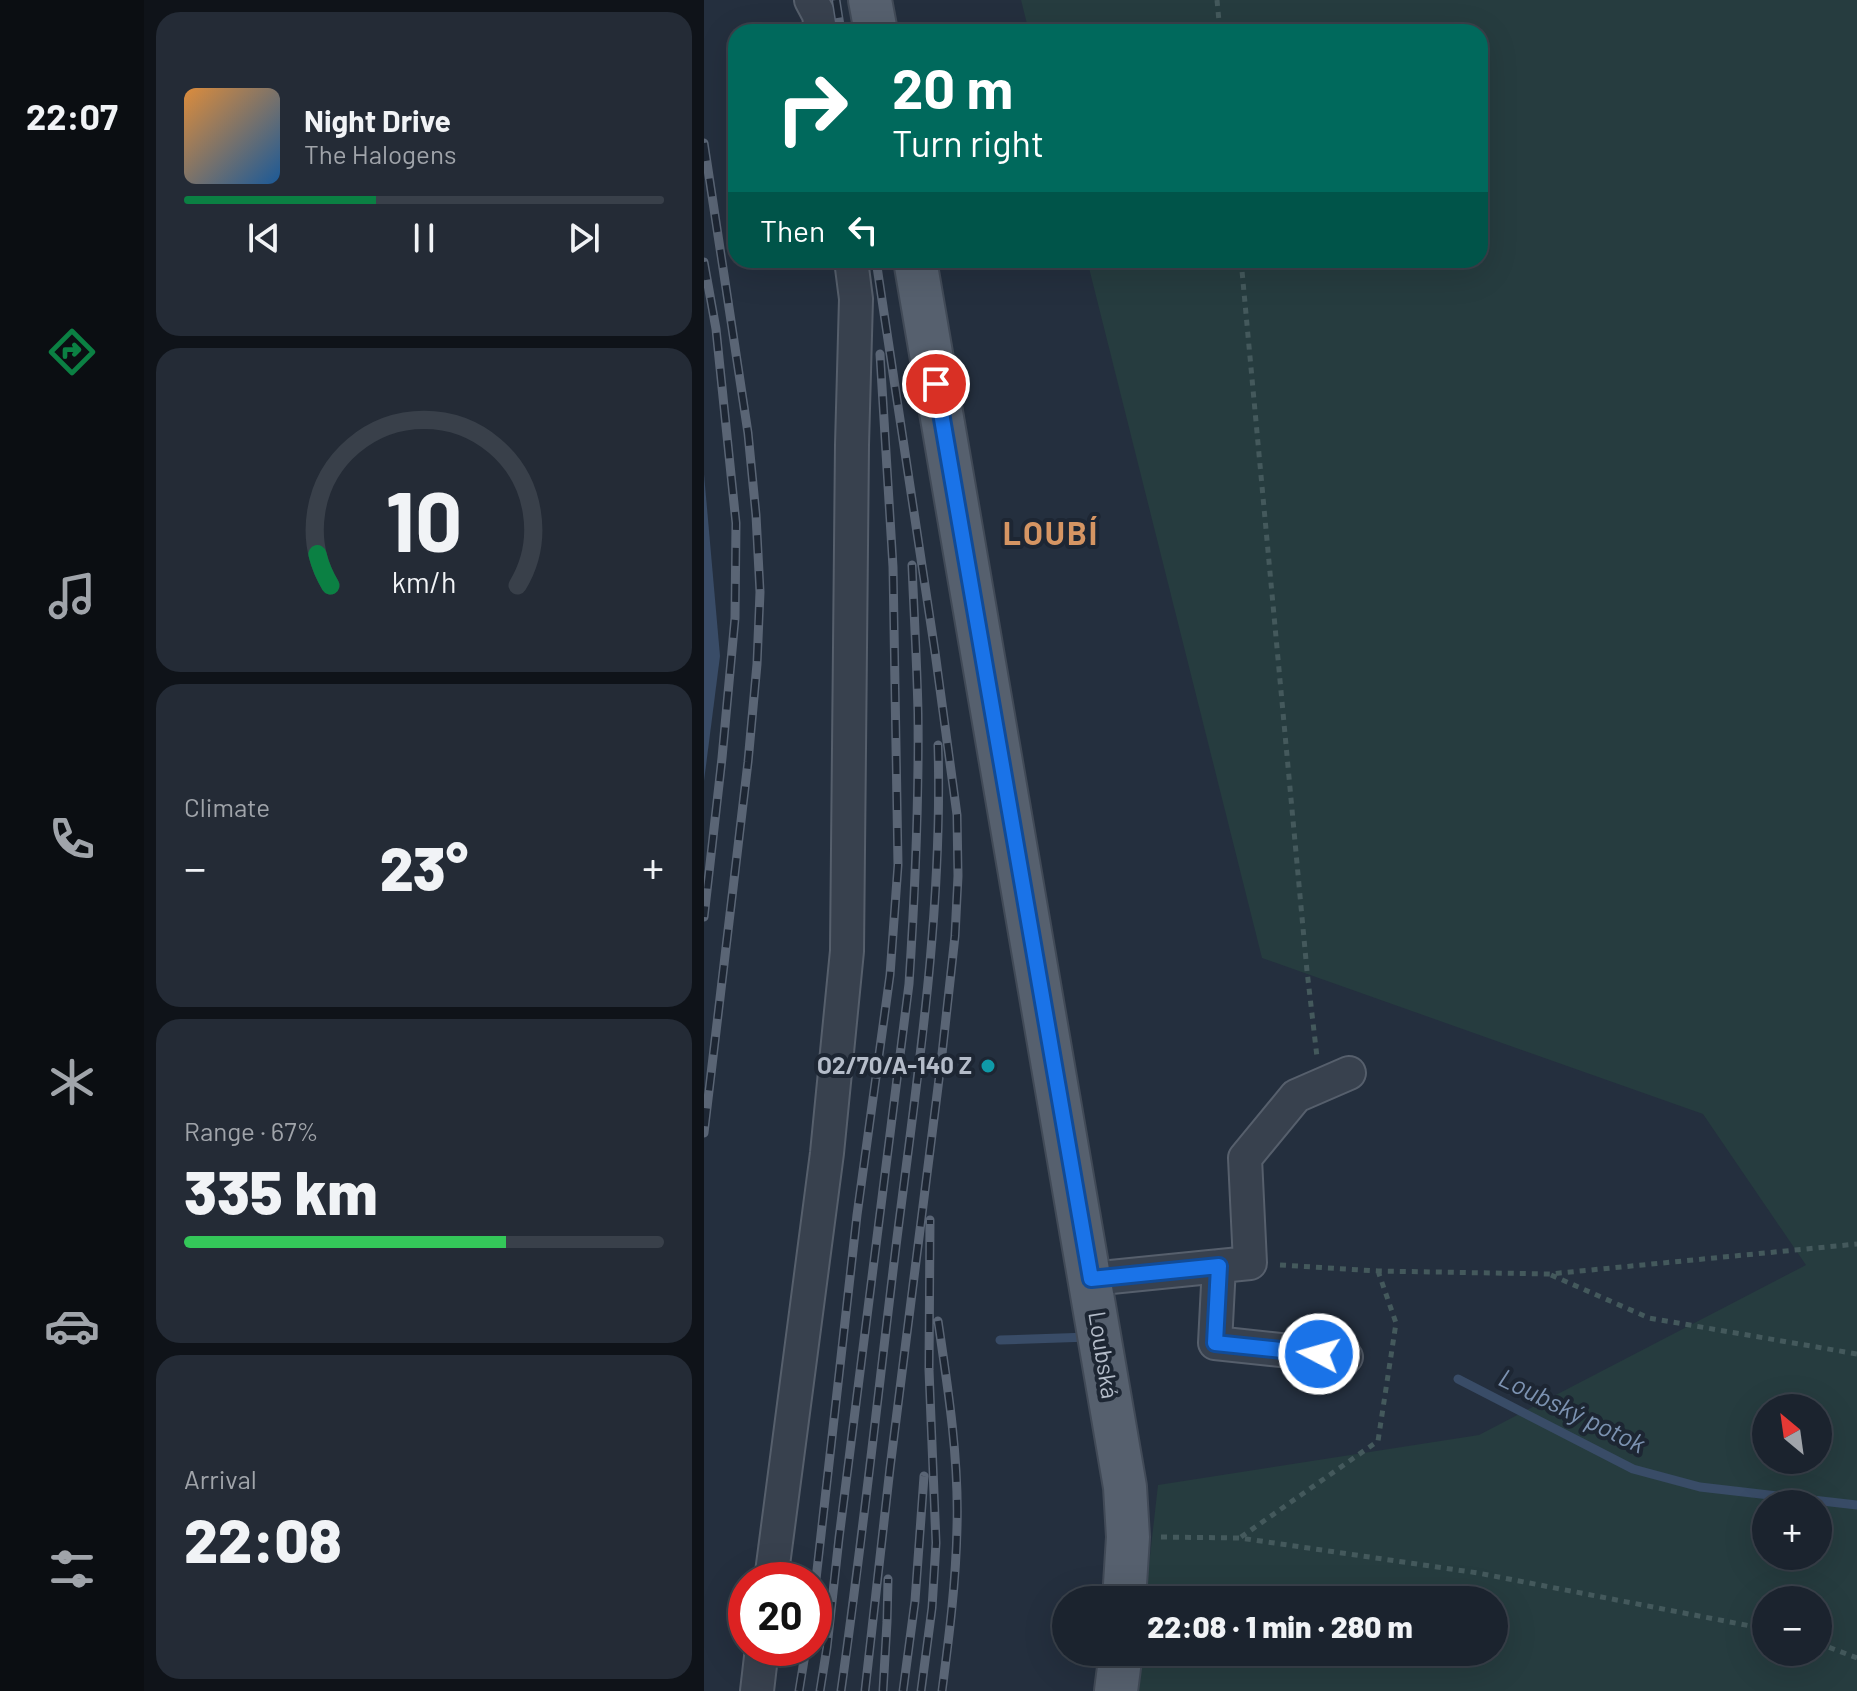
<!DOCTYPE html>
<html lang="en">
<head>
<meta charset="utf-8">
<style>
  body { margin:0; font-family:Barlow,sans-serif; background:#242b36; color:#f1f3f6; height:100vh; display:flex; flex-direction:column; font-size:30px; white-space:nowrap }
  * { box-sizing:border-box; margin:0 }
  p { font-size:26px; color:#a0a4aa }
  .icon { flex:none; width:44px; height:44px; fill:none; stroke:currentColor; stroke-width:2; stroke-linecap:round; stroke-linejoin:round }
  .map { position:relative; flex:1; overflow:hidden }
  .panel { display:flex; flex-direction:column; gap:12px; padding:12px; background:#0f1319; width:560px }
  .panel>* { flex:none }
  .top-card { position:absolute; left:24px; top:24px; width:760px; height:244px; border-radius:24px; box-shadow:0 8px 32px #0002,0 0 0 2px #39404a; background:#00695c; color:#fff; overflow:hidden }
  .needle { width:52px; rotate:331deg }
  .buttons { position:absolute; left:1048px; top:1394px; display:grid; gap:16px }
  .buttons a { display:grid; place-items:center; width:80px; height:80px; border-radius:50%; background:#1b232e; box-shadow:0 8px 32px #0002,0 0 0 2px #39404a; font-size:40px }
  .speed { position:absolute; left:24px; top:1562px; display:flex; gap:16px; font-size:40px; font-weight:700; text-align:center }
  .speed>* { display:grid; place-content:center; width:104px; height:104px; border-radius:50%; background:#1b232e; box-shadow:0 8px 32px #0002,0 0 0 2px #39404a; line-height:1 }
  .speed .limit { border:12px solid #d22; background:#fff; color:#111 }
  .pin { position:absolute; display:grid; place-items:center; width:68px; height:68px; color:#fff; margin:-34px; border:4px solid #fff; border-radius:50%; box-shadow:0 2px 8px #0007 }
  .me { position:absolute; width:88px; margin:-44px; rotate:276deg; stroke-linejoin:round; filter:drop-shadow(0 0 6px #0008) }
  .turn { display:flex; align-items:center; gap:28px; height:168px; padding:0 32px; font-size:36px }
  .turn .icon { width:104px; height:104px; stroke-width:2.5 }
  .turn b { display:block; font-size:56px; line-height:68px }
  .then { display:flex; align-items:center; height:76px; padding:0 32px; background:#0003; gap:16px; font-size:30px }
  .big { font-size:60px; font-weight:800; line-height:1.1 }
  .panel .tile { flex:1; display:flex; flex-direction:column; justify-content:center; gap:12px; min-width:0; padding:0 28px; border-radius:24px; background:#242b36 }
  .panel .dial { align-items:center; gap:0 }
  .dial svg { height:208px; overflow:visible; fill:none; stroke:#39404a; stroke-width:7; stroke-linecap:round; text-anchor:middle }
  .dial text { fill:#f1f3f6; stroke:none }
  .song { display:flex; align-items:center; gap:24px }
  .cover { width:96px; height:96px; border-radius:12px; background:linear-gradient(135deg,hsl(30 70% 55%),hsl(210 70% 35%)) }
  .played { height:8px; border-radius:4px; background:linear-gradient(90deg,#0b8043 40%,#39404a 40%) }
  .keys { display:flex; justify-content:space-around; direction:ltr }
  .heat { display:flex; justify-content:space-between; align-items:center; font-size:44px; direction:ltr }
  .charge { height:12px; border-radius:6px; background:linear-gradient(90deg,#34c759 67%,#39404a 0) }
  .trip { position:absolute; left:348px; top:1586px; width:456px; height:80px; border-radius:40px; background:#1b232e; box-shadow:0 8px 32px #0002,0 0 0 2px #39404a; font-weight:800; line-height:80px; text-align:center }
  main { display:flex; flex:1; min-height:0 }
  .tabs { display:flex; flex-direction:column; width:144px; justify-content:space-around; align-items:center; background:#0b0e12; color:#a0a4aa }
  .tabs .icon { width:56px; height:56px }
  .tabs .on { color:#0b8043 }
  .tabs b { font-size:36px; color:#f1f3f6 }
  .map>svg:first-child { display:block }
  .green { fill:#263c3f; fill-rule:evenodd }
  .water { fill:#394c67 }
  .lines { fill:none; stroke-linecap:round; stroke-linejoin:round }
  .stream { stroke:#394c67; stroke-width:9 }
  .minor-casing { stroke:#565f6c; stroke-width:36 }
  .major-casing { stroke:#414a57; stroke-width:46 }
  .path { stroke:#44595c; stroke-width:5; stroke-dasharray:6 6; stroke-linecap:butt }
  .minor { stroke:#38414e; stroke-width:32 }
  .major { stroke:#56606e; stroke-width:42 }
  .rail-casing { stroke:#5a6575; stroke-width:9 }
  .rail { stroke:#1d2633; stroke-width:6; stroke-dasharray:18; stroke-linecap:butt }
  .route-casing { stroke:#114b97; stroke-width:20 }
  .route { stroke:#1a73e8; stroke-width:14 }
  .culture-dot { fill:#0f9aa8; stroke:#1d2633; stroke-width:3 }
  .labels { text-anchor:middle; stroke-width:8; stroke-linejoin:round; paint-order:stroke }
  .poi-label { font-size:24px; font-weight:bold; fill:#b4bcc9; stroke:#1d2633; text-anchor:end }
  .street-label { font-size:24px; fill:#b4bcc9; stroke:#1d2633 }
  .water-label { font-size:26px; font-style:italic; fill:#7c92b1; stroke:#1d2633 }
  .district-label { font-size:32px; font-weight:bold; letter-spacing:2px; fill:#d59563; stroke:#1d2633 }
</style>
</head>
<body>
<main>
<nav class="tabs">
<b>22:07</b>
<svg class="icon on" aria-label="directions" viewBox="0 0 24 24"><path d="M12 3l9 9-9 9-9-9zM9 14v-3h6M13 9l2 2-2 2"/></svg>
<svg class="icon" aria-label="music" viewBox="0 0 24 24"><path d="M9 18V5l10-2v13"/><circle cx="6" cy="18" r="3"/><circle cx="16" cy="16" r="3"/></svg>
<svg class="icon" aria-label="phone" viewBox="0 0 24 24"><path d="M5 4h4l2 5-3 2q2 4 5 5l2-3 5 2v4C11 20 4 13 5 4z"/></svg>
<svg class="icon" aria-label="climate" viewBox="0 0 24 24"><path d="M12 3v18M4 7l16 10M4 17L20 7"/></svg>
<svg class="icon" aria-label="car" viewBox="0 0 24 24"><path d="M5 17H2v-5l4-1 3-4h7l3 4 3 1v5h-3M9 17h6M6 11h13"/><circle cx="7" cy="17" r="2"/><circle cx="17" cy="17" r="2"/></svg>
<svg class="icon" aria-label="filters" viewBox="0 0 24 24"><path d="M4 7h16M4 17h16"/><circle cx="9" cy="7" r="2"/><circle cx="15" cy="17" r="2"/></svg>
</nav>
<section class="panel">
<div class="tile">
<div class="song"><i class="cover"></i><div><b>Night Drive</b><p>The Halogens</p></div></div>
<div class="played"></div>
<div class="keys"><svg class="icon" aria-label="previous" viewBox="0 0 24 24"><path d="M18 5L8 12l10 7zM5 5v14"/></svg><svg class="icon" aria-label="pause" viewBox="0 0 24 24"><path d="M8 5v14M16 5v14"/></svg><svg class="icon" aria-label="next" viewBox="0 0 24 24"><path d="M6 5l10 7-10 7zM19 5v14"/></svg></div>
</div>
<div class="tile dial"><svg viewBox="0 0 100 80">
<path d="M14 69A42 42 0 1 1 86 69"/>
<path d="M14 69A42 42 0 0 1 9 57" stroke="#0b8043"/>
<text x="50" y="56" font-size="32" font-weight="700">10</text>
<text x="50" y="72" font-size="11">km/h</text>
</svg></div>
<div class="tile"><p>Climate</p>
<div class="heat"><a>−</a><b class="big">23°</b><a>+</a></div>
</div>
<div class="tile"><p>Range · 67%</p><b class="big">335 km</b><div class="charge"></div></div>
<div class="tile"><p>Arrival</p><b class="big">22:08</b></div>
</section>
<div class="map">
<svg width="1153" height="1691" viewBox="0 0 1153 1691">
  <rect width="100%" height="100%" fill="#242f3e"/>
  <path class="green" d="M317 0H1153V1691H432L436 1652H790V1600H441L454 1485 775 1435 1102 1265 999 1114 558 958 383 260H776V32H325ZM1062 1408H1114V1460H1062ZM1062 1504H1114V1556H1062ZM1062 1600H1114V1652H1062Z"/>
  <path class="water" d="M0 474 16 656 0 781Z"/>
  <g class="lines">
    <path class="stream" d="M296 1340 386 1337
      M754 1379 929 1469 996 1487 1153 1505"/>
    <defs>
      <path id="minor" d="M107 0 115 15 117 32
        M515 1266 511 1343 642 1357
        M387 1279 546 1263 541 1158 592 1096 645 1073
        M67 1580 123 1153 143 951 148 445 152 299 147 260
        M53 1691 58 1648"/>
      <path id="major" d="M166 0 172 32
        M211 260 421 1487 424 1537 420 1600
        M412 1691 417 1652"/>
    </defs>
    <use href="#minor" class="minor-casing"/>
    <use href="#major" class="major-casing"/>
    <path class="path" d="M513 0 516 32
      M537 260 603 971 613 1057
      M576 1265 674 1271 846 1274 1153 1244
      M847 1275 945 1318 1153 1354
      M457 1537 536 1538 774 1573 1062 1629
      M537 1537 674 1441 692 1323 674 1271
      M1114 1643 1153 1658"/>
    <use href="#minor" class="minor"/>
    <use href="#major" class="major"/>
    <defs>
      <path id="rail" d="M132 0 137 32
        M0 143 44 433 52 515 56 592 53 664 44 762 0 1133
        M0 262 12 329 32 523 31 618 18 758 0 917
        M234 1321C244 1388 255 1459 253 1527 252 1582 245 1637 238 1691
        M110 1597 153 1215 186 975 194 865 189 567 176 354
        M95 1691 102 1648
        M116 1691 123 1647 135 1538 205 984C211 893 215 803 214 713 213 663 210 614 208 565
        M137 1691C158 1543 174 1394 192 1246 213 1079 239 913 234 745
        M161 1691 186 1468 237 1063 251 936 254 876 253 815 231 652 172 260
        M179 1691 183 1622 184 1579
        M199 1691 211 1601 220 1476
        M217 1691 228 1608 232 1543 225 1370 226 1220"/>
    </defs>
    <use href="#rail" class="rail-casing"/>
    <use href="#rail" class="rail"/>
  </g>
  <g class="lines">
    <defs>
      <path id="route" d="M232 384 387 1279 515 1266 511 1343 615 1354"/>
    </defs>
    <use href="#route" class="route-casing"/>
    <use href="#route" class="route"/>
  </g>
  <circle class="culture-dot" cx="284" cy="1066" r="8"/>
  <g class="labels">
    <g class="poi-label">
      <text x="268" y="1074">O2/70/A-140 Z</text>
    </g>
    <g class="street-label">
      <text transform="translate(399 1355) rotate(81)" y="8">Loubská</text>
    </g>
    <g class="water-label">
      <text transform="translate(868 1411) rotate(26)" y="9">Loubský potok</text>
    </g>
    <g class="district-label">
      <text x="347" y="545">LOUBÍ</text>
    </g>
  </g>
</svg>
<div class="buttons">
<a><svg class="needle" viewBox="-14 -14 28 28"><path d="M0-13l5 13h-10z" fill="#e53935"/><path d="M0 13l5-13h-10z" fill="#a0a4aa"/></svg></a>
<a>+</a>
<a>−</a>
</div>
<div class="speed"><div class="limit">20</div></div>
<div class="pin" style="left:232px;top:384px;background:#d93025"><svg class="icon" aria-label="arrive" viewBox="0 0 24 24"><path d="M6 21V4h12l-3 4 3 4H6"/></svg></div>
<svg class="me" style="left:615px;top:1354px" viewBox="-20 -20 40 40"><circle r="17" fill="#1a73e8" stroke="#fff" stroke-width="3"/><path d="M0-11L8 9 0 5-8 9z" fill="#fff"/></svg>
<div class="trip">22:08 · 1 min · 280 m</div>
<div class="top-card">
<div class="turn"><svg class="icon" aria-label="right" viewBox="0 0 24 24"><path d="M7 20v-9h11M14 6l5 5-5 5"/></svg><div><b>20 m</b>Turn right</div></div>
<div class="then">Then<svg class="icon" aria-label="left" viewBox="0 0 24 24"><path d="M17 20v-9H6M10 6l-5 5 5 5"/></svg></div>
</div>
</div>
</main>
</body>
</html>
